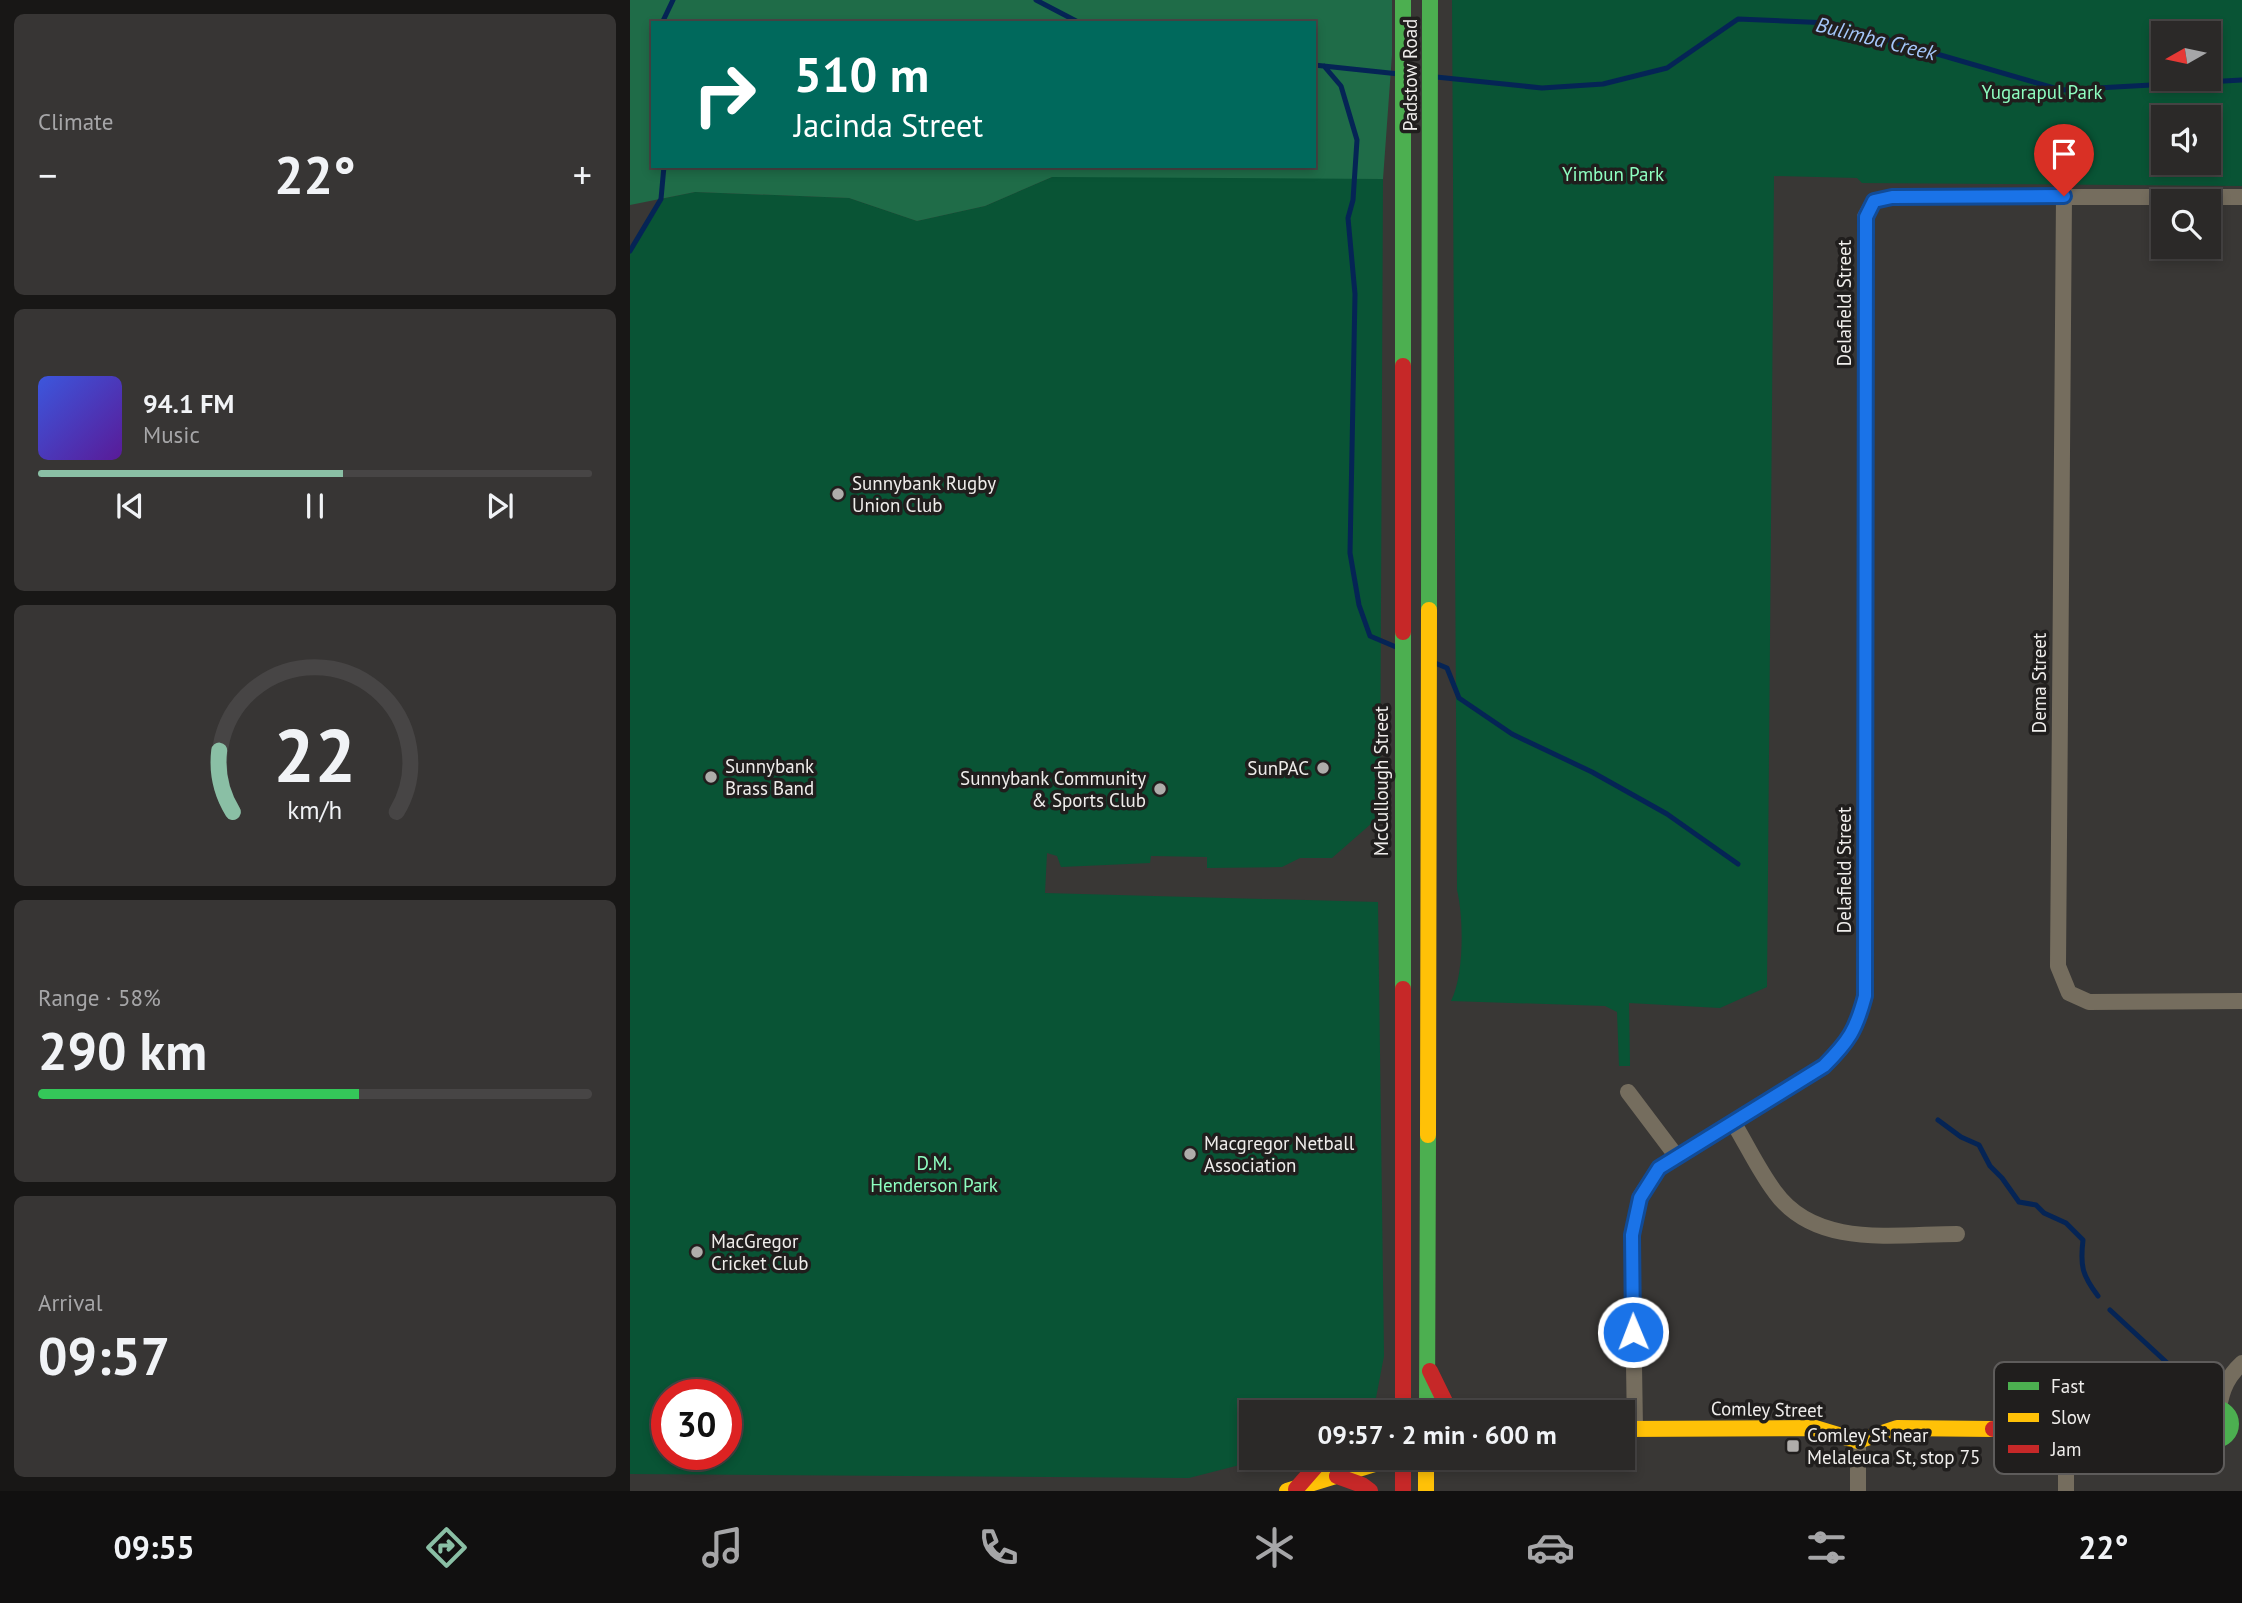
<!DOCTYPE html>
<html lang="en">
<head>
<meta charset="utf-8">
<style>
  body { margin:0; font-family:"PT Sans",sans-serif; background:#373534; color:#f1f3f6; height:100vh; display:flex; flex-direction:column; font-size:26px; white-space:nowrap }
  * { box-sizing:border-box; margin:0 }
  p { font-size:23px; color:#a6a6a8 }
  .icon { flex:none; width:38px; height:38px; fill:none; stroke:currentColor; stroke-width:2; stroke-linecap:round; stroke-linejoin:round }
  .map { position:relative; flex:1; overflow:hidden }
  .details { display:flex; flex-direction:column; gap:14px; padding:14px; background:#181716; width:630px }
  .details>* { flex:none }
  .top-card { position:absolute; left:21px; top:21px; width:665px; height:147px; border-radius:0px; box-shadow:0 4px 10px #0003,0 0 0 2px #474545; background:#00695c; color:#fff; overflow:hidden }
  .needle { width:46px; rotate:261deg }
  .buttons { position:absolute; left:1521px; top:21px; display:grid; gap:14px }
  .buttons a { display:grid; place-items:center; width:70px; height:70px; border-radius:0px; background:#2b2928; box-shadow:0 4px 10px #0003,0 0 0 2px #474545; font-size:35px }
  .speed { position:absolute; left:21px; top:1379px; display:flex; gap:14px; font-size:35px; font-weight:700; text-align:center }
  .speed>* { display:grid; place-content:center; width:91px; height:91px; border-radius:50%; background:#2b2928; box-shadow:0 4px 10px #0003,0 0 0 2px #474545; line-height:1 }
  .speed .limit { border:10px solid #d22; background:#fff; color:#111 }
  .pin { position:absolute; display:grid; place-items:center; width:60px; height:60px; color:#fff; margin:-72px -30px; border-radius:50% 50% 50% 0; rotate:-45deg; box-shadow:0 0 7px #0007 }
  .pin .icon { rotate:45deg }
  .me { position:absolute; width:77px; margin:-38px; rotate:359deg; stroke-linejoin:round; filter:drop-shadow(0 0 5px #0008) }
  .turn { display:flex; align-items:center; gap:24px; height:147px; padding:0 28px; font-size:32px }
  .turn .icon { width:91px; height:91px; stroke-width:2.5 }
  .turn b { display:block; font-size:49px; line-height:60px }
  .big { font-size:52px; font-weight:600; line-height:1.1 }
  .details .card { flex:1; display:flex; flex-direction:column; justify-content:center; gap:10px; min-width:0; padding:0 24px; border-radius:10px; background:#373534 }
  .details .dial { align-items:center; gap:0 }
  .dial svg { height:182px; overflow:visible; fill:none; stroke:#474545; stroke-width:7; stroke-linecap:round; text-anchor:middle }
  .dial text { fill:#f1f3f6; stroke:none }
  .song { display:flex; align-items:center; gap:21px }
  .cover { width:84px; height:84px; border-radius:10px; background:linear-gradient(135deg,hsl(230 70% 55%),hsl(270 70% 35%)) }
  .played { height:7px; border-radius:4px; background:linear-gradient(90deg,#8abfa5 55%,#474545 55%) }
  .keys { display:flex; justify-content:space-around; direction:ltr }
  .heat { display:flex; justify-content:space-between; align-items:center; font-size:38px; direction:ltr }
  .charge { height:10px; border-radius:5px; background:linear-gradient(90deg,#34c759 58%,#474545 0) }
  .trip { position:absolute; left:609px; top:1400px; width:396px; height:70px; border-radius:0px; background:#2b2928; box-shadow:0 4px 10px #0003,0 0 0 2px #474545; font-weight:600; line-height:70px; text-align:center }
  .dock { display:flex; height:112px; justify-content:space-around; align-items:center; background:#111010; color:#a6a6a8 }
  .dock .icon { width:49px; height:49px }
  .dock .on { color:#8abfa5 }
  .dock b { font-size:32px; color:#f1f3f6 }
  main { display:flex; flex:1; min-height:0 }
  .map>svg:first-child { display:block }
  .green { fill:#095435; fill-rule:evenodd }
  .forest { fill:#1f6c48; fill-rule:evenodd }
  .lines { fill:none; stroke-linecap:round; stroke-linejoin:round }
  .stream { stroke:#052455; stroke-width:5 }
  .street { stroke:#756d5e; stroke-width:16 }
  .fast { stroke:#4caf50; stroke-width:16 }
  .slow { stroke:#ffc107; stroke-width:16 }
  .jam { stroke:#c62828; stroke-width:16 }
  .route-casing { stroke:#114b97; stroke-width:18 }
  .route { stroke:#1a73e8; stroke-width:12 }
  .poi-dot { fill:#afadab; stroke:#201e1d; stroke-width:2.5 }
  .labels { text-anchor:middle; stroke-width:7; stroke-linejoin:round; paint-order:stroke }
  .street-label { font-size:19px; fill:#efedeb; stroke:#201e1d }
  .park-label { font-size:19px; fill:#8efec0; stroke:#201e1d }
  .poi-label { font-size:19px; fill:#efedeb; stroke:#201e1d; text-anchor:start }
  .water-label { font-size:21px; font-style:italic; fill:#a5c7fa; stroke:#201e1d }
  .key { fill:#201e1d; stroke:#5e5c5b; stroke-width:2 }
  .key-label { font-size:19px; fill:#efedeb }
</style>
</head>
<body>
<main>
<section class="details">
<div class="card"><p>Climate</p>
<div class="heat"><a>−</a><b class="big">22°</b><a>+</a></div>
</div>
<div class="card">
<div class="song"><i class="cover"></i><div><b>94.1 FM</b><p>Music</p></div></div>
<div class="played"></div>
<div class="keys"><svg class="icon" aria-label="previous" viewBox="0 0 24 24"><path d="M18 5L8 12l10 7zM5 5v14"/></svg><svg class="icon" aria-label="pause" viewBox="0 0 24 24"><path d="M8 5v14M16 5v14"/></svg><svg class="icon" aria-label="next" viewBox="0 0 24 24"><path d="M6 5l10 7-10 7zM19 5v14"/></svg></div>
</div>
<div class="card dial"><svg viewBox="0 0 100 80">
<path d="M14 69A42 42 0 1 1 86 69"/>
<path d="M14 69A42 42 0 0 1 8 42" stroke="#8abfa5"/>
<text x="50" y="56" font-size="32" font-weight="700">22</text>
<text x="50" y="72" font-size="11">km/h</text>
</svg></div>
<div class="card"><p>Range · 58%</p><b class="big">290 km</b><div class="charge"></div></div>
<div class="card"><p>Arrival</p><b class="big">09:57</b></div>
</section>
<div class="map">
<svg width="1612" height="1491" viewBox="0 0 1612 1491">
  <rect width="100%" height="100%" fill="#393735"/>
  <path class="green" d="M822 0H1612V186L1232 183 1227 178 1144 176 1137 987 1090 1008 999 1003 1000 1066H989L987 1012 975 1006 821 1001C834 976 834 919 827 890ZM1533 33H1578V79H1533ZM1533 117H1578V163H1533Z
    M422 177H711L753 179 750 816 702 858H670L652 867 577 868V857L521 856 520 863 431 867 427 856 417 853 415 893 748 902 754 1356 746 1398 727 1412H621V1458H637L559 1478 0 1474V251L31 199 65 192 219 198 287 221 355 206ZM37 1395H96V1454H37Z"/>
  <path class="forest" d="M0 0H762V55L753 179 422 177 355 206 287 221 219 198 65 192 0 205ZM23 23H684V166H23Z"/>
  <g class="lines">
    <path class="stream" d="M406 0 450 23
      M32 23 43 0
      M684 65 769 74
      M694 66 711 86 727 140 723 200 718 218 725 294 720 553 729 605 740 636 766 647
      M806 77 912 88 973 84 1037 68 1108 19 1200 23 1431 90 1612 80
      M0 251 31 199 34 166
      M805 663 817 668 829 698 882 734 962 772 1037 814 1108 864
      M1308 1120 1331 1137 1349 1145 1360 1166 1372 1178 1389 1202 1406 1205 1414 1213 1436 1223 1453 1240C1450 1266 1452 1275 1468 1296
      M1480 1310 1561 1385"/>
    <path class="street" d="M1434 196 1428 966 1439 993 1459 1002 1612 1001
      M998 1092 1047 1157
      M1103 1122C1117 1145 1129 1171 1145 1192 1186 1249 1266 1234 1327 1234
      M1589 1408C1592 1389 1598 1376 1612 1363
      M1005 1429 1002 1235 1010 1197 1029 1168 1194 1066C1219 1042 1226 1029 1235 996V217L1244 201 1262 197H1612
      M1228 1491V1441
      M1436 1491V1431"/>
    <path class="fast" d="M773 0V366
      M799 610 800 0
      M773 632V989
      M1569 1424a16 16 0 1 1 32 0a16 16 0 1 1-32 0Z
      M797 1412 798 1135"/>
    <path class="slow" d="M798 1135 799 610
      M992 1429 1185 1428 1228 1441 1267 1428 1363 1429
      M796 1458V1491
      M657 1491 764 1458"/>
    <path class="jam" d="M773 366V632
      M773 989V1412
      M800 1371 820 1412
      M1363 1429 1554 1432 1569 1428
      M773 1458V1491
      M707 1476 732 1485 740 1491
      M666 1489 693 1458"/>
  </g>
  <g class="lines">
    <defs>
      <path id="route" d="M1003 1332 1002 1235 1010 1198 1029 1168 1194 1066C1219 1041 1226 1030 1235 996L1236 217 1244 201 1262 197 1434 196"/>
    </defs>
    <use href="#route" class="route-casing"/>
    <use href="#route" class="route"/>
  </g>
  <g class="poi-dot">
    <circle cx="208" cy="494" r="7"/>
    <circle cx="693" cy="768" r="7"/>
    <circle cx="81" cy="777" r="7"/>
    <circle cx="530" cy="789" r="7"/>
    <circle cx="560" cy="1154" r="7"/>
    <circle cx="67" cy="1252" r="7"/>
    <rect x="1156" y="1439" width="14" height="14" rx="3.5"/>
  </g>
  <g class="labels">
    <g class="street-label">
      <text transform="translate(780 75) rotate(-90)" y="7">Padstow Road</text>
      <text transform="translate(1214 303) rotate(-90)" y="7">Delafield Street</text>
      <text transform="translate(1409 683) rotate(-90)" y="7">Dema Street</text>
      <text transform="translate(751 781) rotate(-90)" y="7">McCullough Street</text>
      <text transform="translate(1214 870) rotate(-90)" y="7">Delafield Street</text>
      <text transform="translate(1137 1409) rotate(1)" y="7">Comley Street</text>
    </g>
    <g class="park-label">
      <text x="1412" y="99">Yugarapul Park</text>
      <text x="983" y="181">Yimbun Park</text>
      <text x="304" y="1170">D.M.<tspan x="304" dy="22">Henderson Park</tspan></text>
    </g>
    <g class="poi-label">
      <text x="222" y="490">Sunnybank Rugby<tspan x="222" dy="22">Union Club</tspan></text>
      <text x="95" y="773">Sunnybank<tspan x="95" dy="22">Brass Band</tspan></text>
      <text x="679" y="775" text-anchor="end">SunPAC</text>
      <text x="516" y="785" text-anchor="end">Sunnybank Community<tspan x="516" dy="22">&amp; Sports Club</tspan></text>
      <text x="574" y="1150">Macgregor Netball<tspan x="574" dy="22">Association</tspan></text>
      <text x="81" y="1248">MacGregor<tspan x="81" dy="22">Cricket Club</tspan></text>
      <text x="1177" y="1442">Comley St near<tspan x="1177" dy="22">Melaleuca St, stop 75</tspan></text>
    </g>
    <g class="water-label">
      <text transform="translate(1246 39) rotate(14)" y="7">Bulimba Creek</text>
    </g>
  </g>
  <rect x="1364" y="1362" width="230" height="112" rx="10" class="key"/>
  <rect x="1378" y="1382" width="31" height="8" fill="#4caf50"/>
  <rect x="1378" y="1413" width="31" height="9" fill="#ffc107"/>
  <rect x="1378" y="1445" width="31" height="8" fill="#c62828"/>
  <g class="key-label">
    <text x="1421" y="1393">Fast</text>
    <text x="1421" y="1424">Slow</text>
    <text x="1421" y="1456">Jam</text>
  </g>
</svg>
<div class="buttons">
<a><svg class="needle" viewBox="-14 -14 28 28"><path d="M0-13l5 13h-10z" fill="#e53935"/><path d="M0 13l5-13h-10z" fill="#a6a6a8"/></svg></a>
<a><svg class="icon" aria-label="sound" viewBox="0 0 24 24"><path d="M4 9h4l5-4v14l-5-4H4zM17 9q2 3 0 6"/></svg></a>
<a><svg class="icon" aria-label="search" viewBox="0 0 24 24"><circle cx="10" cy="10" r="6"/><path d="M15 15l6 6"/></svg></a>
</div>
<div class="speed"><div class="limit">30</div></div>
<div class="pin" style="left:1434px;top:196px;background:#d93025"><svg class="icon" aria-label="arrive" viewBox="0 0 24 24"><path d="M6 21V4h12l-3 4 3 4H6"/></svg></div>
<svg class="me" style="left:1003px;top:1332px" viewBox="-20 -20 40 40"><circle r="17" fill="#1a73e8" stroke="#fff" stroke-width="3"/><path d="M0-11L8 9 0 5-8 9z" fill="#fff"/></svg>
<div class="trip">09:57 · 2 min · 600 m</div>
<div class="top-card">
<div class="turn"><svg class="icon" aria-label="right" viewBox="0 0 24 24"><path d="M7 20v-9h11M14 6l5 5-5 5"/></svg><div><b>510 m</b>Jacinda Street</div></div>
</div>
</div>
</main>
<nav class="dock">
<b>09:55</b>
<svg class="icon on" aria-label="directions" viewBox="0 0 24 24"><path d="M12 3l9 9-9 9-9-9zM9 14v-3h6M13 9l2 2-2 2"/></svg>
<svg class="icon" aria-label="music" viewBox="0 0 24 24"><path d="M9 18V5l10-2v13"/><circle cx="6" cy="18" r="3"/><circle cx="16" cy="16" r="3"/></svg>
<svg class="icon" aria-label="phone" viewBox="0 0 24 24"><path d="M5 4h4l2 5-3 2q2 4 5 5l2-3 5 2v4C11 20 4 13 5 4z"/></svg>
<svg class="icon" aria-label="climate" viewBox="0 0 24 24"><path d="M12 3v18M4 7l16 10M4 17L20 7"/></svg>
<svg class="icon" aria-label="car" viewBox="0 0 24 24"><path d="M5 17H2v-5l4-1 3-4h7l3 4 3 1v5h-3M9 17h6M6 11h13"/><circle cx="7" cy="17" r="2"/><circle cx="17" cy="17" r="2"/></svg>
<svg class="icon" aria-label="filters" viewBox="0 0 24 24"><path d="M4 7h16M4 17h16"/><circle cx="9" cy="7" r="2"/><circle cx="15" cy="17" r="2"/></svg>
<b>22°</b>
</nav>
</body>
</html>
